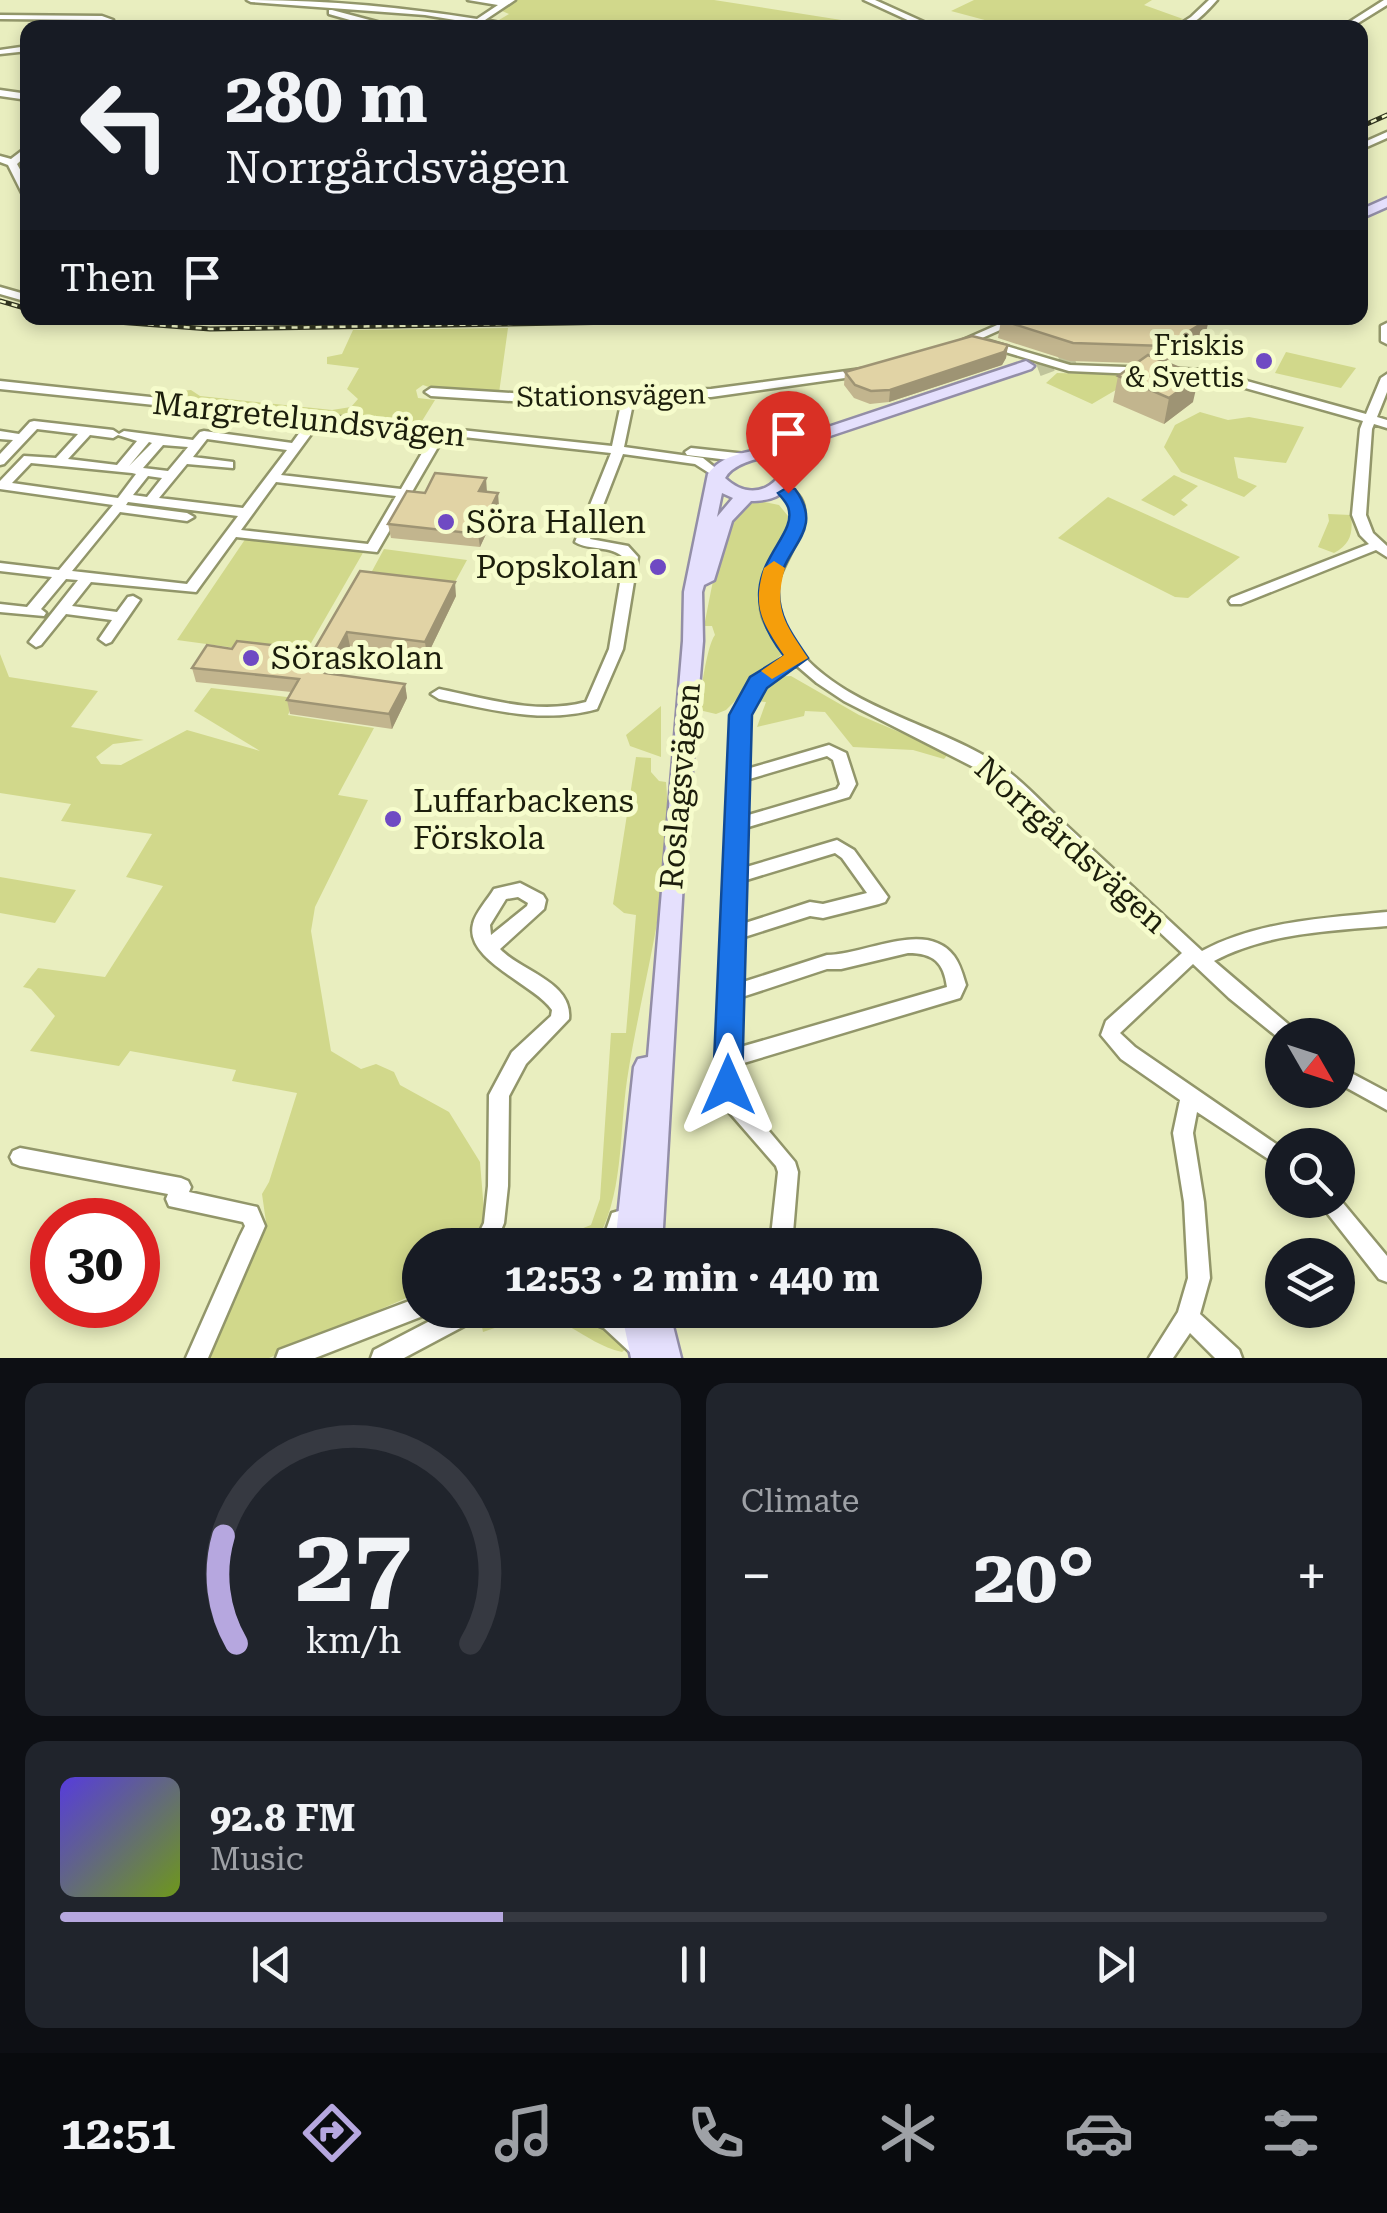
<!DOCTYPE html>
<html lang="en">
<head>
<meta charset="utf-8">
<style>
  body { margin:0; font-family:"Roboto Serif",serif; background:#20242c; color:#f1f3f6; height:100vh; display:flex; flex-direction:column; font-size:38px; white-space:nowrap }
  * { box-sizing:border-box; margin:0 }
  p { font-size:32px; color:#9ea1a6 }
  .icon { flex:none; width:55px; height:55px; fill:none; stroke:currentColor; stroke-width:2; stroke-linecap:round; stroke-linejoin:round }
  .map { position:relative; height:1358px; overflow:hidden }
  .sheet { display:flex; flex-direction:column; gap:25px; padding:25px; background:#0d0f14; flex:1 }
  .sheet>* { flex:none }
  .guide { position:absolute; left:20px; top:20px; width:1348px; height:305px; border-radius:20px; box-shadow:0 5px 15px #0003; background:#171b24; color:#f1f3f6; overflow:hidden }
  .needle { width:65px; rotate:129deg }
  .fabs { position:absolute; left:1265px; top:1018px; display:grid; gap:20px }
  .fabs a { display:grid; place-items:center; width:90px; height:90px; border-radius:50%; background:#171b24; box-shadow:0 5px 15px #0003; font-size:50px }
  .speed { position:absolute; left:30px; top:1198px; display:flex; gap:20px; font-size:50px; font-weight:700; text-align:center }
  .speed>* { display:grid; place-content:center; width:130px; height:130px; border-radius:50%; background:#171b24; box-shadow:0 5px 15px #0003; line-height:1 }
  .speed .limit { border:15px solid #d22; background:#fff; color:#111 }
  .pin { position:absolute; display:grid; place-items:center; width:85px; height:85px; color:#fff; margin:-102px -42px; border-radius:50% 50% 50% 0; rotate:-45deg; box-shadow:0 0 10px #0007 }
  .pin .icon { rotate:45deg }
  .me { position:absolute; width:110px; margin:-55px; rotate:0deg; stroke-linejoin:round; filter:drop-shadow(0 0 8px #0008) }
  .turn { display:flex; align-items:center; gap:35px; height:210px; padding:0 40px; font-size:45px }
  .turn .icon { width:130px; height:130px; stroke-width:2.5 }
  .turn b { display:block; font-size:70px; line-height:85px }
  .then { display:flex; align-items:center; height:95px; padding:0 40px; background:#0003; gap:20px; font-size:38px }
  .big { font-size:75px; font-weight:700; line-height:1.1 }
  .sheet .card { flex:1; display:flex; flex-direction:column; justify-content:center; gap:15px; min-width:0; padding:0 35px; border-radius:20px; background:#20242c }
  .sheet .dial { align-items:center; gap:0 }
  .dial svg { height:260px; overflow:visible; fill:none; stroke:#363941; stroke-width:7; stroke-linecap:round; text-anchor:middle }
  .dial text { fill:#f1f3f6; stroke:none }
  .song { display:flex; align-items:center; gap:30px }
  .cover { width:120px; height:120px; border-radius:15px; background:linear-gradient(135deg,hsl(250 70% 55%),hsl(80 70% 35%)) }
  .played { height:10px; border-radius:5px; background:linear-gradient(90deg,#b6a7df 35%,#363941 35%) }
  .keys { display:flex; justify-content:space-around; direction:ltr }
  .heat { display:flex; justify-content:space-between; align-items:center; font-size:55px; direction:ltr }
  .sheet .tiles { flex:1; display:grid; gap:25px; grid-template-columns:1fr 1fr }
  .card:last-child { grid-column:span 2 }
  .trip { position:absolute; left:402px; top:1228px; width:580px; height:100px; border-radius:50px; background:#171b24; box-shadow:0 5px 15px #0003; font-weight:700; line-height:100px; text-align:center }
  .tab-bar { display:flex; height:160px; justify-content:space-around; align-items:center; background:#090b0e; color:#9ea1a6 }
  .tab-bar .icon { width:70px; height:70px }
  .tab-bar .selected { color:#b6a7df }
  .tab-bar b { font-size:45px; color:#f1f3f6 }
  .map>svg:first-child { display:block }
  .green { fill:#d1d88b }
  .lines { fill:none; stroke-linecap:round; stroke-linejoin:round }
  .major-tunnel { stroke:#c0c49b; stroke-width:15; stroke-dasharray:15 8; stroke-linecap:butt }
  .minor-casing { stroke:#92966a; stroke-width:5 }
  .major-casing { stroke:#938ea7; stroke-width:5 }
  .minor { fill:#fff; fill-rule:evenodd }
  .major { fill:#e5e0fd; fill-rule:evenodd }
  .rail-casing { stroke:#323520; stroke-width:5 }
  .rail { stroke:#f6fccc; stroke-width:2.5; stroke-dasharray:6; stroke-linecap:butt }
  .wall { fill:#c2b58e }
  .shaded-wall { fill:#9e9474 }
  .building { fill:#e1d3a5; stroke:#9e9474; stroke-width:2.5 }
  .route { fill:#1a73e8; stroke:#114b97; stroke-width:2.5 }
  .slow { fill:#f59e0b }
  .poi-dot { fill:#6f4ac3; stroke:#f6fccc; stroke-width:4 }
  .labels { text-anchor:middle; stroke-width:10; stroke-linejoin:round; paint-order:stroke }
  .far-poi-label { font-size:28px; fill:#1c1e0c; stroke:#f6fccc; text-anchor:end }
  .far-street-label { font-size:28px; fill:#1c1e0c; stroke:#f6fccc }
  .street-label { font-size:32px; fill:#1c1e0c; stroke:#f6fccc }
  .poi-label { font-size:32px; fill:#1c1e0c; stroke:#f6fccc; text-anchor:start }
</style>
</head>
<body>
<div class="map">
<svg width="1387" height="1358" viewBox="0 0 1387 1358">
  <rect width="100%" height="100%" fill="#e9eebf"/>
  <path class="green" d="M517 0H714L854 22 831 28H537L499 20 509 14 502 11Z
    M974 0H1152L1144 5 1183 19 1167 27H1011L951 11Z
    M83 318 203 322 446 318 447 322 144 325Z
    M508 328 499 393 449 394 423 385 416 390 418 398 435 400 422 421 424 427 177 402 174 398 180 391 191 390 200 396 332 410 351 407 358 399 347 389 359 368 327 364V357L342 354 353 330Z
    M1286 352 1356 368 1341 388 1275 373Z
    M1057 373 1137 375 1138 377 1092 404 1046 383Z
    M1200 412 1228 420 1249 417 1304 427 1286 463 1234 457 1238 478 1257 486 1244 497 1181 472 1164 447 1175 425Z
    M1174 475 1198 486 1181 500 1188 505 1174 516 1141 500Z
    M1108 497 1240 557 1188 598 1175 597 1058 538Z
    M760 501 779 505 788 516C782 584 732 578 782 654L726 710 716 714 699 710C700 695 707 645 715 635L712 626H704C712 592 721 506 760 501Z
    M1328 514 1351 515C1353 533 1351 544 1334 553L1318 547 1329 521Z
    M246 538 364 551 303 657 177 640Z
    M384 549 467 560 455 582 371 573Z
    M0 654 9 677 98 691 71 727 144 740 113 744 96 757 101 764 121 765 187 730 260 751 194 711 211 688 295 698 288 715 374 728 338 795 368 800 315 907 311 931 331 1051 361 1069 376 1064 394 1072 400 1085 449 1112 480 1162 485 1223 465 1245H420V1292L269 1358H205L266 1222 262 1194 269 1182 297 1093 232 1081 236 1070 130 1051 119 1066 30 1051 55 1016 31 989 23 987 38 968 105 977 163 886 126 877 152 834 61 821 71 804 0 793Z
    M791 676 859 715 949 753 944 759 913 750 853 747 825 712 805 711 804 716 757 727 766 702 753 701C763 682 770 677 791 676Z
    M661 706V757L630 746 626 735Z
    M636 757 651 758V772L659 781 666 782C675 883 642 981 627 1080 619 1134 624 1198 594 1245H539L591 1225 600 1199 611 1033H626L636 915 624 913 613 904Z
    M0 877 76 890 55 923 0 913Z
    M568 1312 605 1323 627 1348 622 1352C601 1347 588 1337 570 1327 543 1313 510 1322 483 1332L482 1327 528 1315Z"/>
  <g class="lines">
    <path class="major-tunnel" d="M1038 369 1087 351"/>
    <defs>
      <path id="minor" d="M247 0C324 0 401 7 477 19L498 5 468 0H515L485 20 525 28H503L425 15 251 2Z
        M864 0H875L937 28H925Z
        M1209 0H1217C1205 13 1193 28 1174 28L1191 17Z
        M1384 0H1387V5L1350 28H1340Z
        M332 10 392 26 393 28H378L329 14V10Z
        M0 15 102 16 113 20 112 28H104L105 21 102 20 0 19Z
        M843 26 867 28H839Z
        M28 46V51L0 54V50Z
        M0 90 28 94V100L0 96Z
        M1387 132V138L1360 150V144Z
        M28 146V154L17 164 28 184V198L23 195 8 165 0 162V156L11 159Z
        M0 287 28 295V302L0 294Z
        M128 318H333L327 321H134Z
        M1013 318H1027L964 346H956L954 344Z
        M1387 323V344L1381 341V326Z
        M989 341 1070 365 1207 370 1366 414 1381 378 1387 374V392L1377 417 1387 420V428L1374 424 1372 429 1366 515 1373 533 1387 546V557L1376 550 1241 604H1231L1229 601 1231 598 1369 544 1360 535 1352 515 1360 429 1363 421 1206 377 1069 371 985 346V342Z
        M862 369 868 373 866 375 711 397 634 399 624 447 703 458 723 474 717 478 695 464 623 454 590 539 628 546 638 557 623 649 597 709C543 724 493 710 439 699L431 694 439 689C487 699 538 715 586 702L609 649 624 558C612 545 589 551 575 542L611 453 445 435 377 552 236 537 196 592 91 582 72 606 117 612 128 597 133 596 140 600 111 642 106 644 99 639 112 620 66 614 41 645 36 647 29 642 78 580 66 579 41 609 46 613 44 616 0 612V604L27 607 52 577 0 571V563L59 570 113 505 0 489V481L24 456 56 458 78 434 37 429 4 464 0 465V454L13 440 0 439V431L19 434 30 422 34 421 113 430 119 434 124 431 193 440 200 432 204 431 292 443 308 421 0 389V381L612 446 622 399 527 402 431 396 425 392 431 388 527 394 711 389ZM320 422 433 434 401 489 281 475ZM90 435 113 438 118 435 137 441 117 465 68 459ZM207 439 287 450 243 508 159 498 187 464 233 468V462L193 457ZM149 442 152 443 129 466ZM163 445 188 447 168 471 143 468ZM31 463 132 473 136 474 118 498 12 483ZM148 476 162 478 147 497 133 495ZM276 482 396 496 368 544 241 530ZM128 502 238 516 187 584 72 571 120 512 187 521 194 517 187 513 126 505Z
        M691 448 746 454 752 458 746 462 687 455 685 452Z
        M782 483C836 509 775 560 775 597 774 619 787 636 800 652 851 712 944 725 1005 769 1027 785 1047 808 1067 826 1112 868 1157 909 1202 951 1258 921 1325 918 1387 912V926C1329 931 1266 933 1214 961L1295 1030 1297 1035H1282L1281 1040 1229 998 1193 964 1120 1033 1135 1047 1282 1148V1168L1197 1112 1193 1133 1204 1202 1210 1278 1200 1314 1239 1350 1242 1358H1215L1190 1333 1173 1358H1149L1178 1312 1188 1278 1184 1202 1173 1133 1180 1100 1121 1059 1101 1035 1106 1021 1182 953 993 777 844 701 817 683 796 665 764 686 749 715 747 769 829 745 846 753 856 784 849 797 745 828 743 868 837 840 854 850 888 897 885 902 879 904 823 918 810 916 741 938 740 983 827 955C865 955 926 919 954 956 960 964 963 975 966 985L960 998 737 1065 740 1094 743 1100 795 1162 798 1172 792 1245H770L778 1172 776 1166 729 1112 720 1095 717 1060 733 715 753 680 788 657C779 644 768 632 763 617 749 573 802 538 790 506 787 498 780 493 776 487ZM827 756 833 760 840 784 837 789 745 816 746 780ZM835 853 842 858 867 893 823 904 810 902 742 924 743 881ZM908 953C934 953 944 963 947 987L737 1048 739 998 827 969H841Z
        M520 883 543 895 546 900 544 909 500 949C521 971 573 982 569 1019L526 1064 509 1096 508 1186 504 1223 495 1245H473L484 1223 488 1186 489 1095 512 1052 551 1016 552 1010C534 984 464 960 473 924 475 913 488 899 494 889ZM518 897 528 903 527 906 491 935 490 925 506 899Z
        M1338 1066 1387 1092V1110L1338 1083Z
        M20 1148 181 1178 188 1181 191 1187 189 1192 257 1207 265 1226 208 1358H186L240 1236 245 1226 243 1222 169 1206 166 1199 168 1194 20 1166 13 1163 10 1157 13 1151Z
        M1338 1197 1387 1256V1282L1379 1279 1317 1200H1338Z
        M619 1211 626 1213 629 1220 623 1245H601L612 1213Z
        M420 1297V1310H430L428 1314 315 1358H276L279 1350Z
        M451 1310H484L481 1317 404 1358H371L374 1350Z
        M575 1310C606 1310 612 1306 635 1327 643 1334 647 1337 651 1346L648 1354 640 1357 632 1354 604 1328 578 1317Z"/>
      <path id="major" d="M1387 198V207L1360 219V210Z
        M1026 361 1034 366 1031 369 821 439 825 443C816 453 803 460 793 471L795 479C783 496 771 501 751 501L732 521 714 580 704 585 702 592 703 641 684 865 662 1245H615L634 1067 638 1059 648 1057 683 641 684 592 708 474C723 454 743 454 765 448ZM796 449 778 466 777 479C761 496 741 493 725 478 736 458 774 457 796 449ZM722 493 733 498 717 517Z
        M621 1310H669L681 1358H631Z"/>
    </defs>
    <use href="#minor" class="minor-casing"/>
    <use href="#major" class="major-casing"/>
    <use href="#minor" class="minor"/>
    <use href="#major" class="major"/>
    <defs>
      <path id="rail" d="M1360 127 1387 115
        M0 301 28 309
        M64 318 210 329 859 318"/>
    </defs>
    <use href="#rail" class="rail-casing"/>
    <use href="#rail" class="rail"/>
  </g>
  <path class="wall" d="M1001 320 1205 337 1164 362 1193 402 1164 424 1113 402 1118 376 1136 363 1070 361 998 338Z
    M1008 345 1006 358 1002 365 889 402 870 404 854 398 844 385 845 372Z
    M487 492 499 506 480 547 391 538 388 524Z
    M360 571 456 596 427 656 350 646 335 675 405 684 407 698 392 729 290 714 287 700 291 692 196 682 192 668 232 649 314 650Z"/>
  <path class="shaded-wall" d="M1209 319 1205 337 1161 364 1165 346Z
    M1008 345 1006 358 1002 365 889 402 890 390Z
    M1199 376 1193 402 1164 424 1169 398Z
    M486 478 487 492 479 491Z
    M498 493 499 506 480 547 478 534Z
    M455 582 456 596 427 656 425 642Z
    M347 632 350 646 328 687 325 673Z
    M405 684 407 698 392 729 389 714Z"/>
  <path class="building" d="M1005 318H1207L1209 319 1165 346 1073 343 1001 320Z
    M972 336 1008 345 1004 352 890 390 871 391 855 385 845 372Z
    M1148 355 1199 376 1169 398 1118 376Z
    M435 473 486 478 479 491 498 493 478 534 388 524 407 491 425 493Z
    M360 571 455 582 425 642 347 632 325 673 405 684 389 714 287 700 299 679 192 668 207 645 232 649 237 641 314 650Z"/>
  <path class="route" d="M788 487 795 489C828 534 778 548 779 592 779 619 794 637 808 658L767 688 752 715 742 1085 738 1094 728 1097 717 1094 713 1085 729 715 750 677 784 656C720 573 801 542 788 507 786 502 782 498 778 493Z"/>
  <path class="slow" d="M774 561 785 568C773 610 785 623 808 658L772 679 761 671 784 655C762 622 752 608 764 568Z"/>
  <g class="poi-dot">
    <circle cx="1264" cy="361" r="10"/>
    <circle cx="446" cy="522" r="10"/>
    <circle cx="658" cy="567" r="10"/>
    <circle cx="251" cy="658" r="10"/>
    <circle cx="393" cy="819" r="10"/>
  </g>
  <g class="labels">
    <g class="far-poi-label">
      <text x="1244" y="355">Friskis<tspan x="1244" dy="32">&amp; Svettis</tspan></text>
    </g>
    <g class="far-street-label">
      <text transform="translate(611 395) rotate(-1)" y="10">Stationsvägen</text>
    </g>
    <g class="street-label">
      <text transform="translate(309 419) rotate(6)" y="11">Margretelundsvägen</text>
      <text transform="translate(680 786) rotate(-85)" y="11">Roslagsvägen</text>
      <text transform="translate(1071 845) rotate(42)" y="11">Norrgårdsvägen</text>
    </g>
    <g class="poi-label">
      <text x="466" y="533">Söra Hallen</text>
      <text x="638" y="578" text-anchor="end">Popskolan</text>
      <text x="271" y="669">Söraskolan</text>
      <text x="413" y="812">Luffarbackens<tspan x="413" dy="37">Förskola</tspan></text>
    </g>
  </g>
</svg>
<div class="fabs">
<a><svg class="needle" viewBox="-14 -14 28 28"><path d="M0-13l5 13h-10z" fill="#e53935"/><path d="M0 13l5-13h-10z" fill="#9ea1a6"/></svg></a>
<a><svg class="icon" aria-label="search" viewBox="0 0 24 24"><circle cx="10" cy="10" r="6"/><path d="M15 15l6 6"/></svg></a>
<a><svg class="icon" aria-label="layers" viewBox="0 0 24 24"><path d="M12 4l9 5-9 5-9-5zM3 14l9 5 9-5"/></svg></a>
</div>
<div class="speed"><div class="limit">30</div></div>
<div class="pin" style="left:788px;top:493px;background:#d93025"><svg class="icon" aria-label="arrive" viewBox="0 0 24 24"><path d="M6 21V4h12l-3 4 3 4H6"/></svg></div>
<svg class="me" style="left:728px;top:1085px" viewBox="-20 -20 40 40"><path d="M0-17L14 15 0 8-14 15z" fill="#1a73e8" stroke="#fff" stroke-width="4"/></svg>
<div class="trip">12:53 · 2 min · 440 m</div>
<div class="guide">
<div class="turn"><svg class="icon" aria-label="left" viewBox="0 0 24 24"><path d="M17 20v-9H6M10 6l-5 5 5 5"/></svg><div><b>280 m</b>Norrgårdsvägen</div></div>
<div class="then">Then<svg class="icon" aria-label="arrive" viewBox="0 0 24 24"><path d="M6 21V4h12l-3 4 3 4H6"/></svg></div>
</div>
</div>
<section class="sheet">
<div class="tiles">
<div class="card dial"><svg viewBox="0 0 100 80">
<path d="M14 69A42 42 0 1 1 86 69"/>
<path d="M14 69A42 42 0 0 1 10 36" stroke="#b6a7df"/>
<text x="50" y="56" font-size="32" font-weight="700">27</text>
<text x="50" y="72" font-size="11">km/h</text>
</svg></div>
<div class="card"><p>Climate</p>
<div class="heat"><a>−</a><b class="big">20°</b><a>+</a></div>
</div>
<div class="card">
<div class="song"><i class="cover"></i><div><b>92.8 FM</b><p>Music</p></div></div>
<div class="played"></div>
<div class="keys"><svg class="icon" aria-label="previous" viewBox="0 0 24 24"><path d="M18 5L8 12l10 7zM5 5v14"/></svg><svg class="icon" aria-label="pause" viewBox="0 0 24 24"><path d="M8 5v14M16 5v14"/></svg><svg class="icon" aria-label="next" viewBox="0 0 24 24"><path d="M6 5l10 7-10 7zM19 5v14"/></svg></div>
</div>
</div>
</section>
<nav class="tab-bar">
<b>12:51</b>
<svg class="icon selected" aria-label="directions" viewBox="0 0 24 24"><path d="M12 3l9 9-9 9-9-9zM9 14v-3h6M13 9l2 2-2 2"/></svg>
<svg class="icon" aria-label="music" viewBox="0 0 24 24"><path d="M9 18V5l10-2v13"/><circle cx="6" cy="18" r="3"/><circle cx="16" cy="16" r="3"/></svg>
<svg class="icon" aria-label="phone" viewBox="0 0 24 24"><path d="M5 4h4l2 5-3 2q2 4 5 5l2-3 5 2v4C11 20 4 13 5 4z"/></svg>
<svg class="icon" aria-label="climate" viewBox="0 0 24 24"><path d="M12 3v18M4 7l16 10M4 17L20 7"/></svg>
<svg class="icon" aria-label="car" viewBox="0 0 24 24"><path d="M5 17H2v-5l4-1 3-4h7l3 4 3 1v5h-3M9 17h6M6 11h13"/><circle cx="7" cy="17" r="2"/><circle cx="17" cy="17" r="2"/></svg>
<svg class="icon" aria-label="filters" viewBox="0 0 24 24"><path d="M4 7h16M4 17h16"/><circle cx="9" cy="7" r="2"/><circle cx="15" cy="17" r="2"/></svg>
</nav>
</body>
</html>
